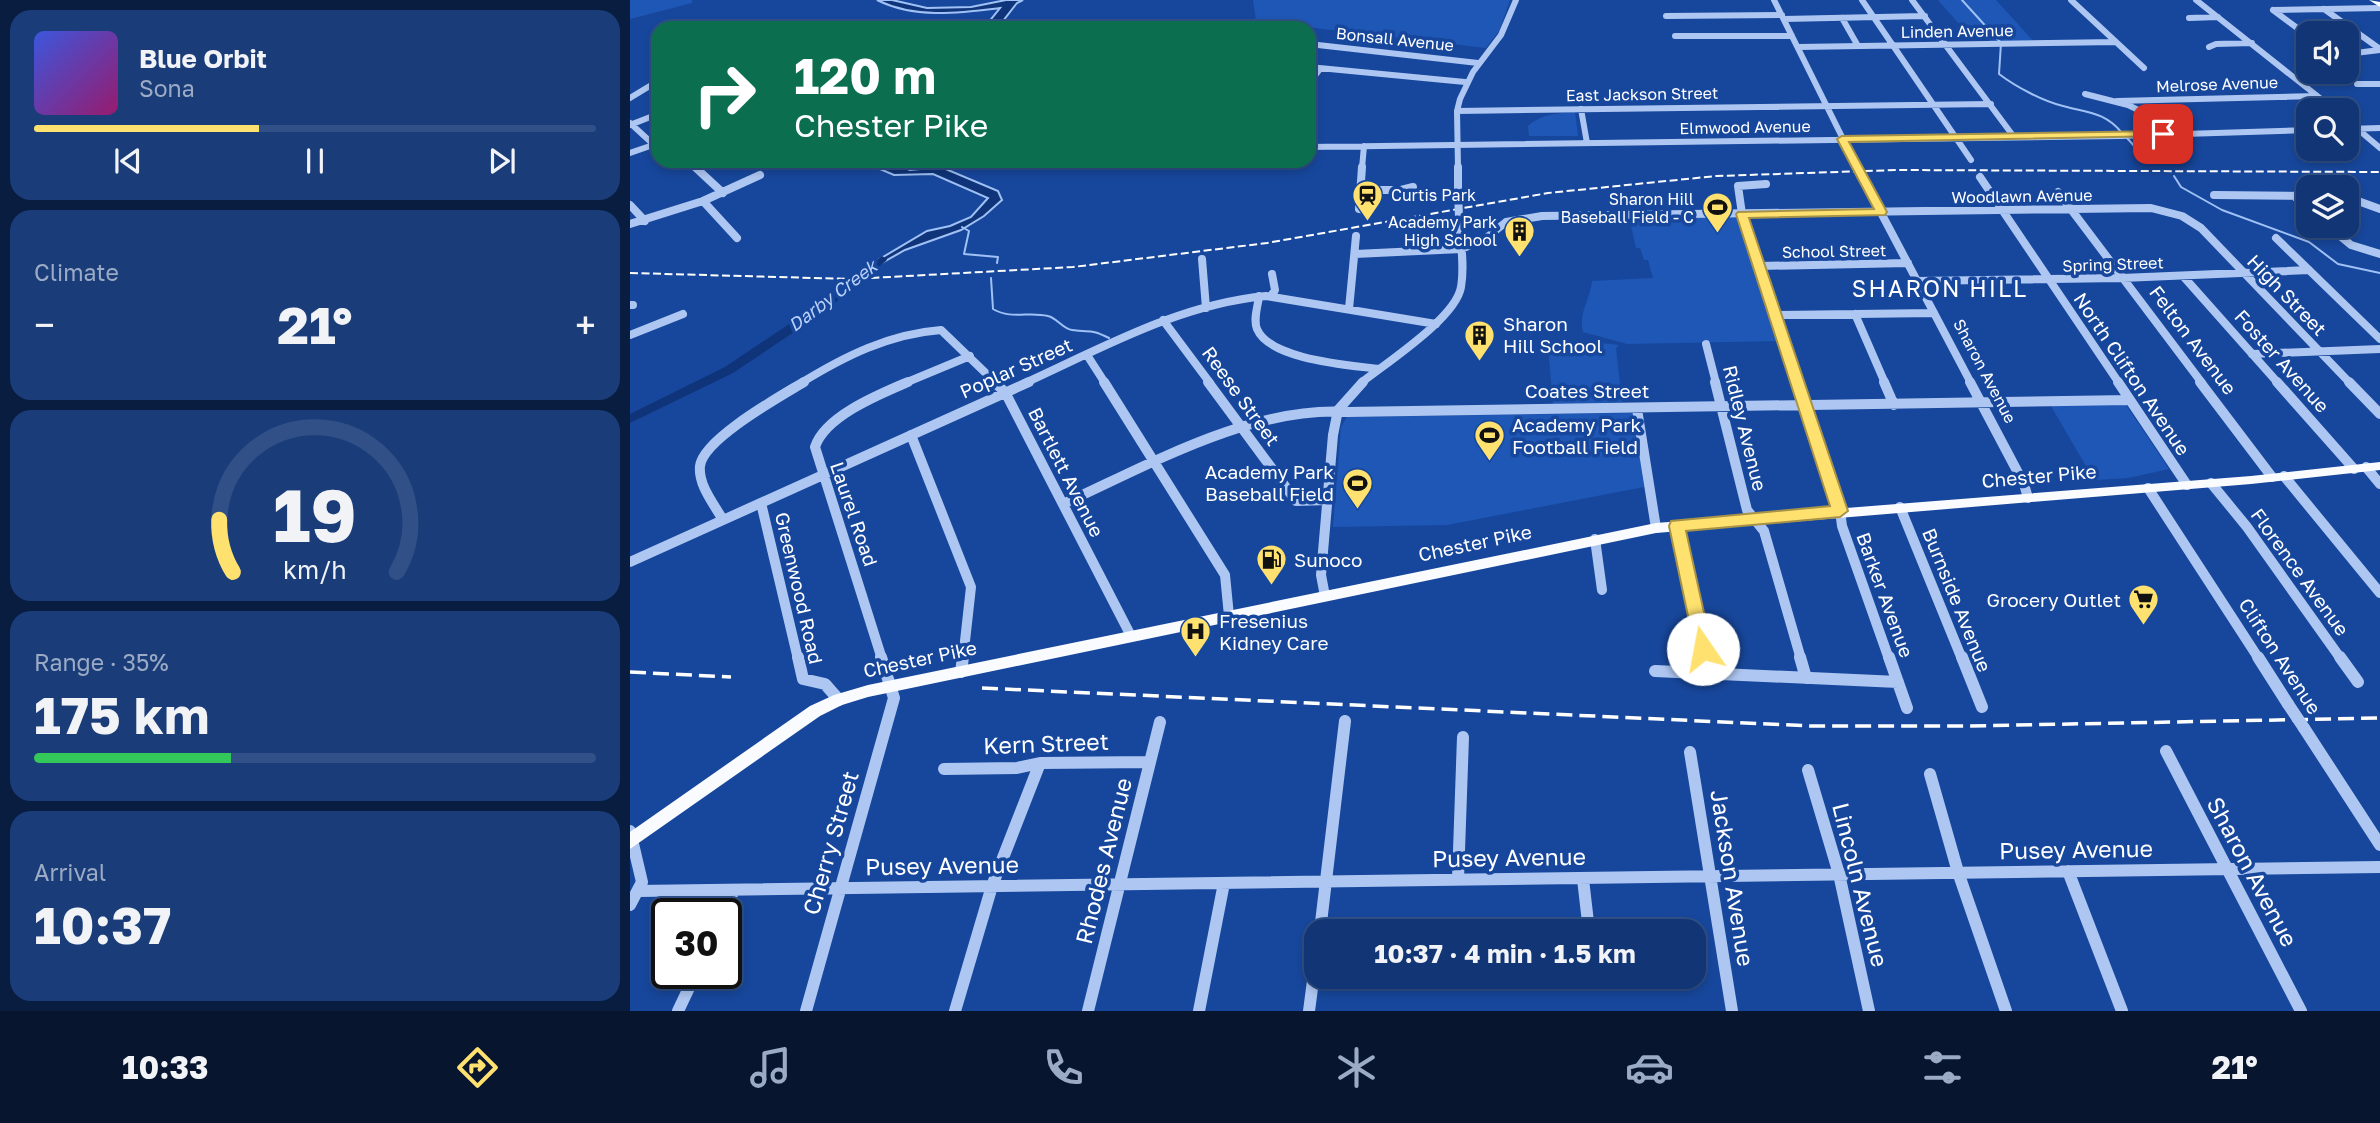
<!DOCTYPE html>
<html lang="en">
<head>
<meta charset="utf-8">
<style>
  body { margin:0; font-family:"Golos Text",sans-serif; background:#1a3d7a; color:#f1f3f6; height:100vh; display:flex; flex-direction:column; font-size:26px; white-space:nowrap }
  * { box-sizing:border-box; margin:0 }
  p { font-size:23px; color:#9cabc5 }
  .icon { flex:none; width:38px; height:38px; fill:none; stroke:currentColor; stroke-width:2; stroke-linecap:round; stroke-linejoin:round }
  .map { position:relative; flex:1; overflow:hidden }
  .sheet { display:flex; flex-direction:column; gap:10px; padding:10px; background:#091d40; width:630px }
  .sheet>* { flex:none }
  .banner { position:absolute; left:21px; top:21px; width:665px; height:147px; border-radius:21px; box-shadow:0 4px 10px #0003,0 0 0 2px #305087; background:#0b6e4f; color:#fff; overflow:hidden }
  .fabs { position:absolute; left:1666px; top:21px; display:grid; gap:14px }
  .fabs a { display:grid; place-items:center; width:63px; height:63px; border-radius:14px; background:#113575; box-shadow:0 4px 10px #0003,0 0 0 2px #305087; font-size:35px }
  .speed { position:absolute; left:21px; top:898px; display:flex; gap:14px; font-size:35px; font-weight:700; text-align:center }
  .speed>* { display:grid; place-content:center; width:91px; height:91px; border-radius:50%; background:#113575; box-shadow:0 4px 10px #0003,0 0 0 2px #305087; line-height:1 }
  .speed .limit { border:4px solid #111; border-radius:10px; background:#fff; color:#111 }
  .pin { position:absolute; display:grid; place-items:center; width:60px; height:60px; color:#fff; margin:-30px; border-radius:14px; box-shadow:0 4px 10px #0006 }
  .me { position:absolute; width:77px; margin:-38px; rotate:348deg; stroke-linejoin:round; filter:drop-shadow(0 0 5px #0008) }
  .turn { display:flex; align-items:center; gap:24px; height:147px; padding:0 28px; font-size:32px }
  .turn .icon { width:91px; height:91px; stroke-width:2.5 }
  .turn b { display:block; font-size:49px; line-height:60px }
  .big { font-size:52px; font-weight:700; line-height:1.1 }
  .sheet .card { flex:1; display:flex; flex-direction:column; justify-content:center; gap:10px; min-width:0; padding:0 24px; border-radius:21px; background:#1a3d7a }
  .sheet .dial { align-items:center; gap:0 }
  .dial svg { height:182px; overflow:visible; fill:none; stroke:#305087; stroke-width:7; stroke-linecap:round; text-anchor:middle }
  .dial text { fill:#f1f3f6; stroke:none }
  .song { display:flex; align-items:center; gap:21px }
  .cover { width:84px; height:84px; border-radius:10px; background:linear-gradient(135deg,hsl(230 70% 55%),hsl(320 70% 35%)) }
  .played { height:7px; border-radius:4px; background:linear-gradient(90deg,#ffe16f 40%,#305087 40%) }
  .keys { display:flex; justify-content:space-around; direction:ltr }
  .heat { display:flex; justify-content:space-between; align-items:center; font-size:38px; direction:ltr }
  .charge { height:10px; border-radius:5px; background:linear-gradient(90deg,#34c759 35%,#305087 0) }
  .trip { position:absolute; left:674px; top:919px; width:402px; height:70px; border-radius:21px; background:#113575; box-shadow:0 4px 10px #0003,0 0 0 2px #305087; font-weight:700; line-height:70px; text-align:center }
  .menu { display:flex; height:112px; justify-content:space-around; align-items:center; background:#07152f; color:#9cabc5 }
  .menu .icon { width:49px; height:49px }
  .menu .active { color:#ffe16f }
  .menu b { font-size:32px; color:#f1f3f6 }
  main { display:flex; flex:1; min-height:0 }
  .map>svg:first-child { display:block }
  .green { fill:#1f57b6 }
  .water { fill:#0f3479; stroke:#a0c1f5; stroke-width:2 }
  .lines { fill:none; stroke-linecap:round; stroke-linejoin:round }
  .stream { stroke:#a0c1f5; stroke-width:2 }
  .river { fill:#0f3479; fill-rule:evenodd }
  .minor-far3 { stroke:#aec7f2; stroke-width:6 }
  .minor-far2 { stroke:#aec7f2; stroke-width:8 }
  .minor-far1 { stroke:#aec7f2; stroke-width:10 }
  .minor { stroke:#aec7f2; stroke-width:12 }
  .major { fill:#f9fbff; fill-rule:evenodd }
  .rail-far1 { stroke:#fff; stroke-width:2; stroke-dasharray:8 3.5; stroke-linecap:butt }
  .rail { stroke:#fff; stroke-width:3.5; stroke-dasharray:16 7; stroke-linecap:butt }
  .minor-bridge-far2 { stroke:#aec7f2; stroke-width:6 }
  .minor-bridge-far1 { stroke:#aec7f2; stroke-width:8 }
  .minor-bridge { stroke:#aec7f2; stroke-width:12 }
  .route { fill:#ffe16f; stroke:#a69248; stroke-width:2 }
  .labels { text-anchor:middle; stroke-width:7; stroke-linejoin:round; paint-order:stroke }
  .far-street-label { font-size:16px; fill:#fff; stroke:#17479c }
  .far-poi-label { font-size:16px; fill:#fff; stroke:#17479c; text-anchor:end }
  .far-water-label { font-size:18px; font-style:italic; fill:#bad2f9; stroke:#17479c }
  .street-label { font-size:19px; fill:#fff; stroke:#17479c }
  .poi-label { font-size:19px; fill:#fff; stroke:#17479c; text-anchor:start }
  .quarter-label { font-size:23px; letter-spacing:2px; fill:#fff; stroke:#17479c }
  .near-street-label { font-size:23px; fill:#fff; stroke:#17479c }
</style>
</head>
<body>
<main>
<section class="sheet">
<div class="card">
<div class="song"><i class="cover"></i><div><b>Blue Orbit</b><p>Sona</p></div></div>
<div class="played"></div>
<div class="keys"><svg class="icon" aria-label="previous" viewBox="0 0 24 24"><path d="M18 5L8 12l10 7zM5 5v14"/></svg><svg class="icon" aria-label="pause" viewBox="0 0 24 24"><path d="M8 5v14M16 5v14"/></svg><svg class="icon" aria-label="next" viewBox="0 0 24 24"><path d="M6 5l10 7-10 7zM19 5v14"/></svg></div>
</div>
<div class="card"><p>Climate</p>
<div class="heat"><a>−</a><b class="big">21°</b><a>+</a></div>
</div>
<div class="card dial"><svg viewBox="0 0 100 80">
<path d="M14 69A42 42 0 1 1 86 69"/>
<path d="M14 69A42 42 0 0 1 8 46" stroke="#ffe16f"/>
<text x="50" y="56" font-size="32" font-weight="700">19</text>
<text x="50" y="72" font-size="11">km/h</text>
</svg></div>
<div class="card"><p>Range · 35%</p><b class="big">175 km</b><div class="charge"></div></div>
<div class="card"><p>Arrival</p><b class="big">10:37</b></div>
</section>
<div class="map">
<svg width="1750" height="1011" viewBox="0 0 1750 1011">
  <rect width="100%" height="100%" fill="#17479c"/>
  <path class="green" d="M0 0H62V3L0 19Z
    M623 0H880L869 31 856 48 626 21Z
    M1308 0H1366L1406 44H1362L1353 32 1337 33Z
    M945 112 948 136H899L898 126C911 114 928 113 945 112Z
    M1109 215 1149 341 997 344 953 332C948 313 960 300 962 281L1023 278 1018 260H1014L1010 248H1006L999 217Z
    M963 342 989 345 986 348 992 402 923 405 918 345Z
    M1496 405 1539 469 1498 478 1464 480 1421 406Z
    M1003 413 1014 487 817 525 703 527 711 427 717 417Z"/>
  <path class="water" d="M247 0H262L297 8 341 7 376 0H393L387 3 369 26 354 28 370 8C329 13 285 19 247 0Z
    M231 161H256L280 170 311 167 368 191 372 200 354 216 331 230 275 250 241 269 231 270 297 231 320 226 341 217 358 198 303 174 264 175Z"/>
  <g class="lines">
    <path class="stream" d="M1332 0 1371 43 1369 74C1386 87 1413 101 1433 106 1458 113 1475 112 1492 133
      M1497 138 1506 148 1531 163
      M1544 176 1551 187 1592 210 1679 242 1708 264 1750 273
      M332 227 339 231 334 254 368 257 367 263
      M361 278 363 309C382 320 398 311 418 316 427 318 433 329 442 330 461 333 459 328 479 338"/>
    <path class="river" d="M252 256 257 259 256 261 191 314 103 373 0 423V414L95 367 183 308Z"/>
    <path class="minor-far3" d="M1144 0 1223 159
      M1232 0 1341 160
      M1282 0 1384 137
      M1441 0 1514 68
      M1566 0 1705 110
      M1694 9 1750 49
      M1643 10 1750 8
      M1643 10 1678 36
      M1036 16 1152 15
      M1212 18 1228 46
      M1559 18 1588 17
      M1154 19 1295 16
      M1045 36H1162
      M679 44 848 63
      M1168 47 1486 42
      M1579 47 1586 44 1622 43
      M1717 54 1750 50
      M679 67 835 82
      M1727 84H1750
      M1455 94 1498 105 1555 133
      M0 98 28 81
      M679 100 684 77 690 69
      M1487 101 1687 96
      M951 109 957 143
      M827 111 1361 104
      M1717 120 1750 148
      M0 123 24 145
      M0 125 28 114
      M1717 129 1750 128
      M679 147 1490 136 1678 130
      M0 153 26 144
      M59 161 67 168
      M732 168 734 146
      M828 168 827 111 830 99 843 72 871 35 886 0"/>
    <path class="minor-far2" d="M65 167 93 193
      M732 167 729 209 737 210
      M828 167V193
      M1230 173 1341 383
      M1350 177 1489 383
      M1136 184 1108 186 1112 214 1169 383
      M730 190H771L783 187
      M1428 192 1572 383
      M1584 195 1678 196
      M1664 196 1678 208
      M1717 197 1750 209
      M73 201 107 238
      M0 205 15 221
      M0 224 73 201 130 175
      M1698 226 1721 245 1750 254
      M1646 238 1750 339
      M725 254 831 249 855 239 876 222 912 216 1521 208 1552 216 1571 228 1720 383
      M572 259 576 308
      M1130 266 1278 263
      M1553 276 1648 383
      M1287 281 1492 278 1679 270
      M629 296C628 306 623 319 627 329 640 360 720 365 749 369
      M641 296 645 290 642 274
      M0 305H3
      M719 309 726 236
      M1225 314 1255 383
      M1146 315 1304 313
      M533 320 580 383
      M0 335 53 314
      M1076 344 1086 383
      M1622 354 1750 349
      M457 355 475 383
      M171 383C215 356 259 334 311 330L366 383
      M275 383 340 356
      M395 383C472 348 550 304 636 296L806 324
      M731 383C756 363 826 318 831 287 835 265 830 238 829 216"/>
    <path class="minor-far1" d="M364 382 375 392 501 636
      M474 382 595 575 599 616
      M578 382 666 501 697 500
      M1085 382 1117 510 1134 531 1171 659
      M1168 382 1209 502 1212 526 1259 659
      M1254 382 1264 405
      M1340 382 1394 484 1398 498
      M1488 382 1557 485
      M1570 382 1642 477
      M1647 382 1724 469
      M1719 382 1750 414
      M1007 409 1026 528
      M281 435 341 587 333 659
      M1736 467 1750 484
      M1654 476 1750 593
      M1581 483 1617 527 1711 659
      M1518 488 1629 659
      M131 503 168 659
      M433 504C519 465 621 406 717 412L1500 400
      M1270 507 1332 659
      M93 520C84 504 68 485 70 466 73 439 151 396 174 382
      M1047 526 1075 659
      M965 539 972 590
      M0 562 399 382
      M695 596 691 575 703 435 708 410 733 382
      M252 659 185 447C195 416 250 394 278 382"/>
    <path class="minor" d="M168 657 173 679 195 684 209 700
      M1074 657 1078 674
      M1170 657 1176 678
      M1259 657 1277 708
      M1332 657 1352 707
      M1628 657 1658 704
      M1710 657 1728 682
      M1025 671 1268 682
      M331 672 333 657
      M1674 728 1750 845
      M1536 751 1671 1011
      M1060 752 1102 1011
      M314 769 387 768 410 763 520 762
      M1178 770 1209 874 1239 1011
      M1300 774 1328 872 1376 1011
      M0 831 12 882 0 905
      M1438 871 1492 1011
      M828 879 833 737
      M953 879 959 931
      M8 891 1750 867
      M93 914 104 890
      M690 931 715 721
      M48 1011 66 973
      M176 1011 264 698 251 657
      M325 1011 362 886 410 763
      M458 1011 530 722
      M569 1011 594 883
      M679 1011 686 958"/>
    <path class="major" d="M1739 0 1750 2V7Z
      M1750 462V470L1621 484 1026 533 238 697 212 705 190 716 0 849V832L180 706 204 695 238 685 1026 523 1621 476Z"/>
    <path class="rail-far1" d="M0 273 222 279 443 267 637 243 918 193 1086 176 1268 170 1750 172"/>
    <path class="rail" d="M0 672 101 677
      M352 688 1181 726H1337L1750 718"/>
    <path class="minor-bridge-far2" d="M1223 159 1228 168"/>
    <path class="minor-bridge-far1" d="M1227 167 1230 173
      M828 193 829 216"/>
    <path class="minor-bridge" d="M1658 704 1674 728"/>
  </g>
  <path class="route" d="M1533 131H1537V136L1219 142 1257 212 1255 215 1119 218 1218 511 1210 517 1056 531 1082 649 1079 654 1073 657 1066 654 1039 526 1041 521 1200 506 1106 214 1108 212 1244 209 1207 139 1212 136Z"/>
  <defs>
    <symbol id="station-pin" viewBox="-11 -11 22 30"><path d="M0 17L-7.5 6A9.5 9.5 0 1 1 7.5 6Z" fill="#ffe16f" stroke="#17479c"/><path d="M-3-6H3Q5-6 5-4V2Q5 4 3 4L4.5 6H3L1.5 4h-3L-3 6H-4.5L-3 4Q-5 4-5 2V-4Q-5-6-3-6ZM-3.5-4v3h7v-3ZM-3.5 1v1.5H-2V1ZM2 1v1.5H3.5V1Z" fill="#111"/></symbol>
    <symbol id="stadium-pin" viewBox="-11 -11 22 30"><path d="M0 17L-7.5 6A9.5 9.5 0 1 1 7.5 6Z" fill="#ffe16f" stroke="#17479c"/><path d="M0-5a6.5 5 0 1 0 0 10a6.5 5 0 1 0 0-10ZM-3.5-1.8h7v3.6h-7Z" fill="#111"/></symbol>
    <symbol id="building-pin" viewBox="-11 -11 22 30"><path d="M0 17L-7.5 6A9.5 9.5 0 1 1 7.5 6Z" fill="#ffe16f" stroke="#17479c"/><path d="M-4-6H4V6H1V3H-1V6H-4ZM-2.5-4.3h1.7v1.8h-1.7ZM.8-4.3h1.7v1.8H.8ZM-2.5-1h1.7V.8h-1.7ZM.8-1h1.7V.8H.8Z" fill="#111"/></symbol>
    <symbol id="fuel-pin" viewBox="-11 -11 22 30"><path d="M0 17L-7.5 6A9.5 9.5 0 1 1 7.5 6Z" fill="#ffe16f" stroke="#17479c"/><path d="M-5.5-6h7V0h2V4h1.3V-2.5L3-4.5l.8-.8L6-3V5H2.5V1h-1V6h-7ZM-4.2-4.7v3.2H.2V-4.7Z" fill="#111"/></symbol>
    <symbol id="supermarket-pin" viewBox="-11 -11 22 30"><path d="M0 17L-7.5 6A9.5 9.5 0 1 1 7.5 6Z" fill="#ffe16f" stroke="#17479c"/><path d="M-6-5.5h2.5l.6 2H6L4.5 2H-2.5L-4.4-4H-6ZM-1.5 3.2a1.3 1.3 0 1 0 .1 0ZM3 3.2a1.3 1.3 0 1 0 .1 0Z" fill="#111"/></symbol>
    <symbol id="hospital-pin" viewBox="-11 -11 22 30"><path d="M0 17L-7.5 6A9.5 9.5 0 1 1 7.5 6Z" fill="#ffe16f" stroke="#17479c"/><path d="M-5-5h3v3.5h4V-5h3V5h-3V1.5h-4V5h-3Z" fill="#111"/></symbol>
  </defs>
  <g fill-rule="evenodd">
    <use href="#station-pin" x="720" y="178" width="35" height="47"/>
    <use href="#stadium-pin" x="1070" y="190" width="35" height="47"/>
    <use href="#building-pin" x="872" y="214" width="35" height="47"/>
    <use href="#building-pin" x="832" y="318" width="35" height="47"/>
    <use href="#stadium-pin" x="842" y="418" width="35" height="47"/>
    <use href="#stadium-pin" x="710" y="466" width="35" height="47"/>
    <use href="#fuel-pin" x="624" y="542" width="35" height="47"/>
    <use href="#supermarket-pin" x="1496" y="582" width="35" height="47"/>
    <use href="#hospital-pin" x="548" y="614" width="35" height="47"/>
  </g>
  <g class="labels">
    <g class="far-street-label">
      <text transform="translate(1327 31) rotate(-1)" y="6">Linden Avenue</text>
      <text transform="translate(765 39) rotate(6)" y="6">Bonsall Avenue</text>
      <text transform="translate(1587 84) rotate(-2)" y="6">Melrose Avenue</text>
      <text transform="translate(1012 94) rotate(-1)" y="6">East Jackson Street</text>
      <text transform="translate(1115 127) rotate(-1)" y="6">Elmwood Avenue</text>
      <text transform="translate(1392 196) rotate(-1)" y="6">Woodlawn Avenue</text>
      <text transform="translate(1204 251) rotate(-1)" y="6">School Street</text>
      <text transform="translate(1483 264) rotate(-2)" y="6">Spring Street</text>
      <text transform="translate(1355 371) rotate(62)" y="6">Sharon Avenue</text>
    </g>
    <g class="far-poi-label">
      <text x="761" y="201" text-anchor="start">Curtis Park</text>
      <text x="1064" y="205">Sharon Hill<tspan x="1064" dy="18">Baseball Field - C</tspan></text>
      <text x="867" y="228">Academy Park<tspan x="867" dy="18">High School</tspan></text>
    </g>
    <g class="far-water-label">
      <text transform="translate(203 296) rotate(-37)" y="6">Darby Creek</text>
    </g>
    <g class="street-label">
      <text transform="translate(1657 295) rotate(46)" y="7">High Street</text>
      <text transform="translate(1563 340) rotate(53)" y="7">Felton Avenue</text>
      <text transform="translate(1652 361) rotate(48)" y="7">Foster Avenue</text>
      <text transform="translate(386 368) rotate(-24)" y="7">Poplar Street</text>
      <text transform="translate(1502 374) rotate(56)" y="7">North Clifton Avenue</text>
      <text x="957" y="398">Coates Street</text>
      <text transform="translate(611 396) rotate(54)" y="7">Reese Street</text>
      <text transform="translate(1115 428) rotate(76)" y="7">Ridley Avenue</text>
      <text transform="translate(436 472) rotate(63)" y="7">Bartlett Avenue</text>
      <text transform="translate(1409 476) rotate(-5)" y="7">Chester Pike</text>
      <text transform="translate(224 514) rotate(71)" y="7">Laurel Road</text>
      <text transform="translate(845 543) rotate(-12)" y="7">Chester Pike</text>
      <text transform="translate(1670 572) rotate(54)" y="7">Florence Avenue</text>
      <text transform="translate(169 588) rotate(77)" y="7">Greenwood Road</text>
      <text transform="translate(1255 595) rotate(70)" y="7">Barker Avenue</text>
      <text transform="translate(1327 600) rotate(68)" y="7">Burnside Avenue</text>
      <text transform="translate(1650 656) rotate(57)" y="7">Clifton Avenue</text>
      <text transform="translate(290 659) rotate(-12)" y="7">Chester Pike</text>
    </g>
    <g class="poi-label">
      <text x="873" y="331">Sharon<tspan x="873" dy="22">Hill School</tspan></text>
      <text x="882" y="432">Academy Park<tspan x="882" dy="22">Football Field</tspan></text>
      <text x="704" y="479" text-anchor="end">Academy Park<tspan x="704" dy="22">Baseball Field</tspan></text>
      <text x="664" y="567">Sunoco</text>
      <text x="1491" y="607" text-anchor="end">Grocery Outlet</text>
      <text x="589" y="628">Fresenius<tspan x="589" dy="22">Kidney Care</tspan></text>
    </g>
    <g class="quarter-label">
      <text x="1310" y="297">SHARON HILL</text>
    </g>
    <g class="near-street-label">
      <text transform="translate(416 744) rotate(-2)" y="8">Kern Street</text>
      <text transform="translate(201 843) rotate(-74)" y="8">Cherry Street</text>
      <text transform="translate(1446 850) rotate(-1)" y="8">Pusey Avenue</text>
      <text transform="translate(879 858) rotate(-1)" y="8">Pusey Avenue</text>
      <text transform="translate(474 861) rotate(-76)" y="8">Rhodes Avenue</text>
      <text transform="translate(312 866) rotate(-1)" y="8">Pusey Avenue</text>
      <text transform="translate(1622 872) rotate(62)" y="8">Sharon Avenue</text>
      <text transform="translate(1102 878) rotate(81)" y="8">Jackson Avenue</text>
      <text transform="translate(1230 885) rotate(76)" y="8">Lincoln Avenue</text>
    </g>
  </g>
</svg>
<div class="fabs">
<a><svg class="icon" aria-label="sound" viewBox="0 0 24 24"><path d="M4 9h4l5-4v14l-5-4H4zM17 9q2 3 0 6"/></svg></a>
<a><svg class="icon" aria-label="search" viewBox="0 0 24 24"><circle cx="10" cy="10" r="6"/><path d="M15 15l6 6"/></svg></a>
<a><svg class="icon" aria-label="layers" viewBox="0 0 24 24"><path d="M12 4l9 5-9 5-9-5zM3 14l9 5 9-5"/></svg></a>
</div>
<div class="speed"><div class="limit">30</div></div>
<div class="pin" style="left:1533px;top:134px;background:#d93025"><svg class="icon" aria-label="arrive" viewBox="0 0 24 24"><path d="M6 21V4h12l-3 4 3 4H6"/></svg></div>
<svg class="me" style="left:1073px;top:649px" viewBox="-20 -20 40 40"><circle r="19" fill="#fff"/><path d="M0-13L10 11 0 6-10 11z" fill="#ffe16f"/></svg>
<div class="trip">10:37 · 4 min · 1.5 km</div>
<div class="banner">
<div class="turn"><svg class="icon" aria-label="right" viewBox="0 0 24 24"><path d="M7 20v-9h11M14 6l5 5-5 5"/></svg><div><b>120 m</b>Chester Pike</div></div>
</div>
</div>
</main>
<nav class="menu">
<b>10:33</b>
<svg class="icon active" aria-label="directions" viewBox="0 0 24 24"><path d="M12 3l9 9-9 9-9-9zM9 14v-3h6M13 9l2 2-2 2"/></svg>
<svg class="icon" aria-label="music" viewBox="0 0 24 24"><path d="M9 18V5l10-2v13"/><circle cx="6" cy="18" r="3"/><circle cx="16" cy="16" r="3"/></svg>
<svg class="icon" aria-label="phone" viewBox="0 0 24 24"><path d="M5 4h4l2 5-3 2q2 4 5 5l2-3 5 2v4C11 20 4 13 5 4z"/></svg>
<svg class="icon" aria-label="climate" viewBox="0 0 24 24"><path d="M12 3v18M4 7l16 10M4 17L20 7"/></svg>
<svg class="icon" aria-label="car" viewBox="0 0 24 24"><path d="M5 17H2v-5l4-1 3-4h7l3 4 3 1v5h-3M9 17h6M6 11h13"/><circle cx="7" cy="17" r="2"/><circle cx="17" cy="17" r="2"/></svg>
<svg class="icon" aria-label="filters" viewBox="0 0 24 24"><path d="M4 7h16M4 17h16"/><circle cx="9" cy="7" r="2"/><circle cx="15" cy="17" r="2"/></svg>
<b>21°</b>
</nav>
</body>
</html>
